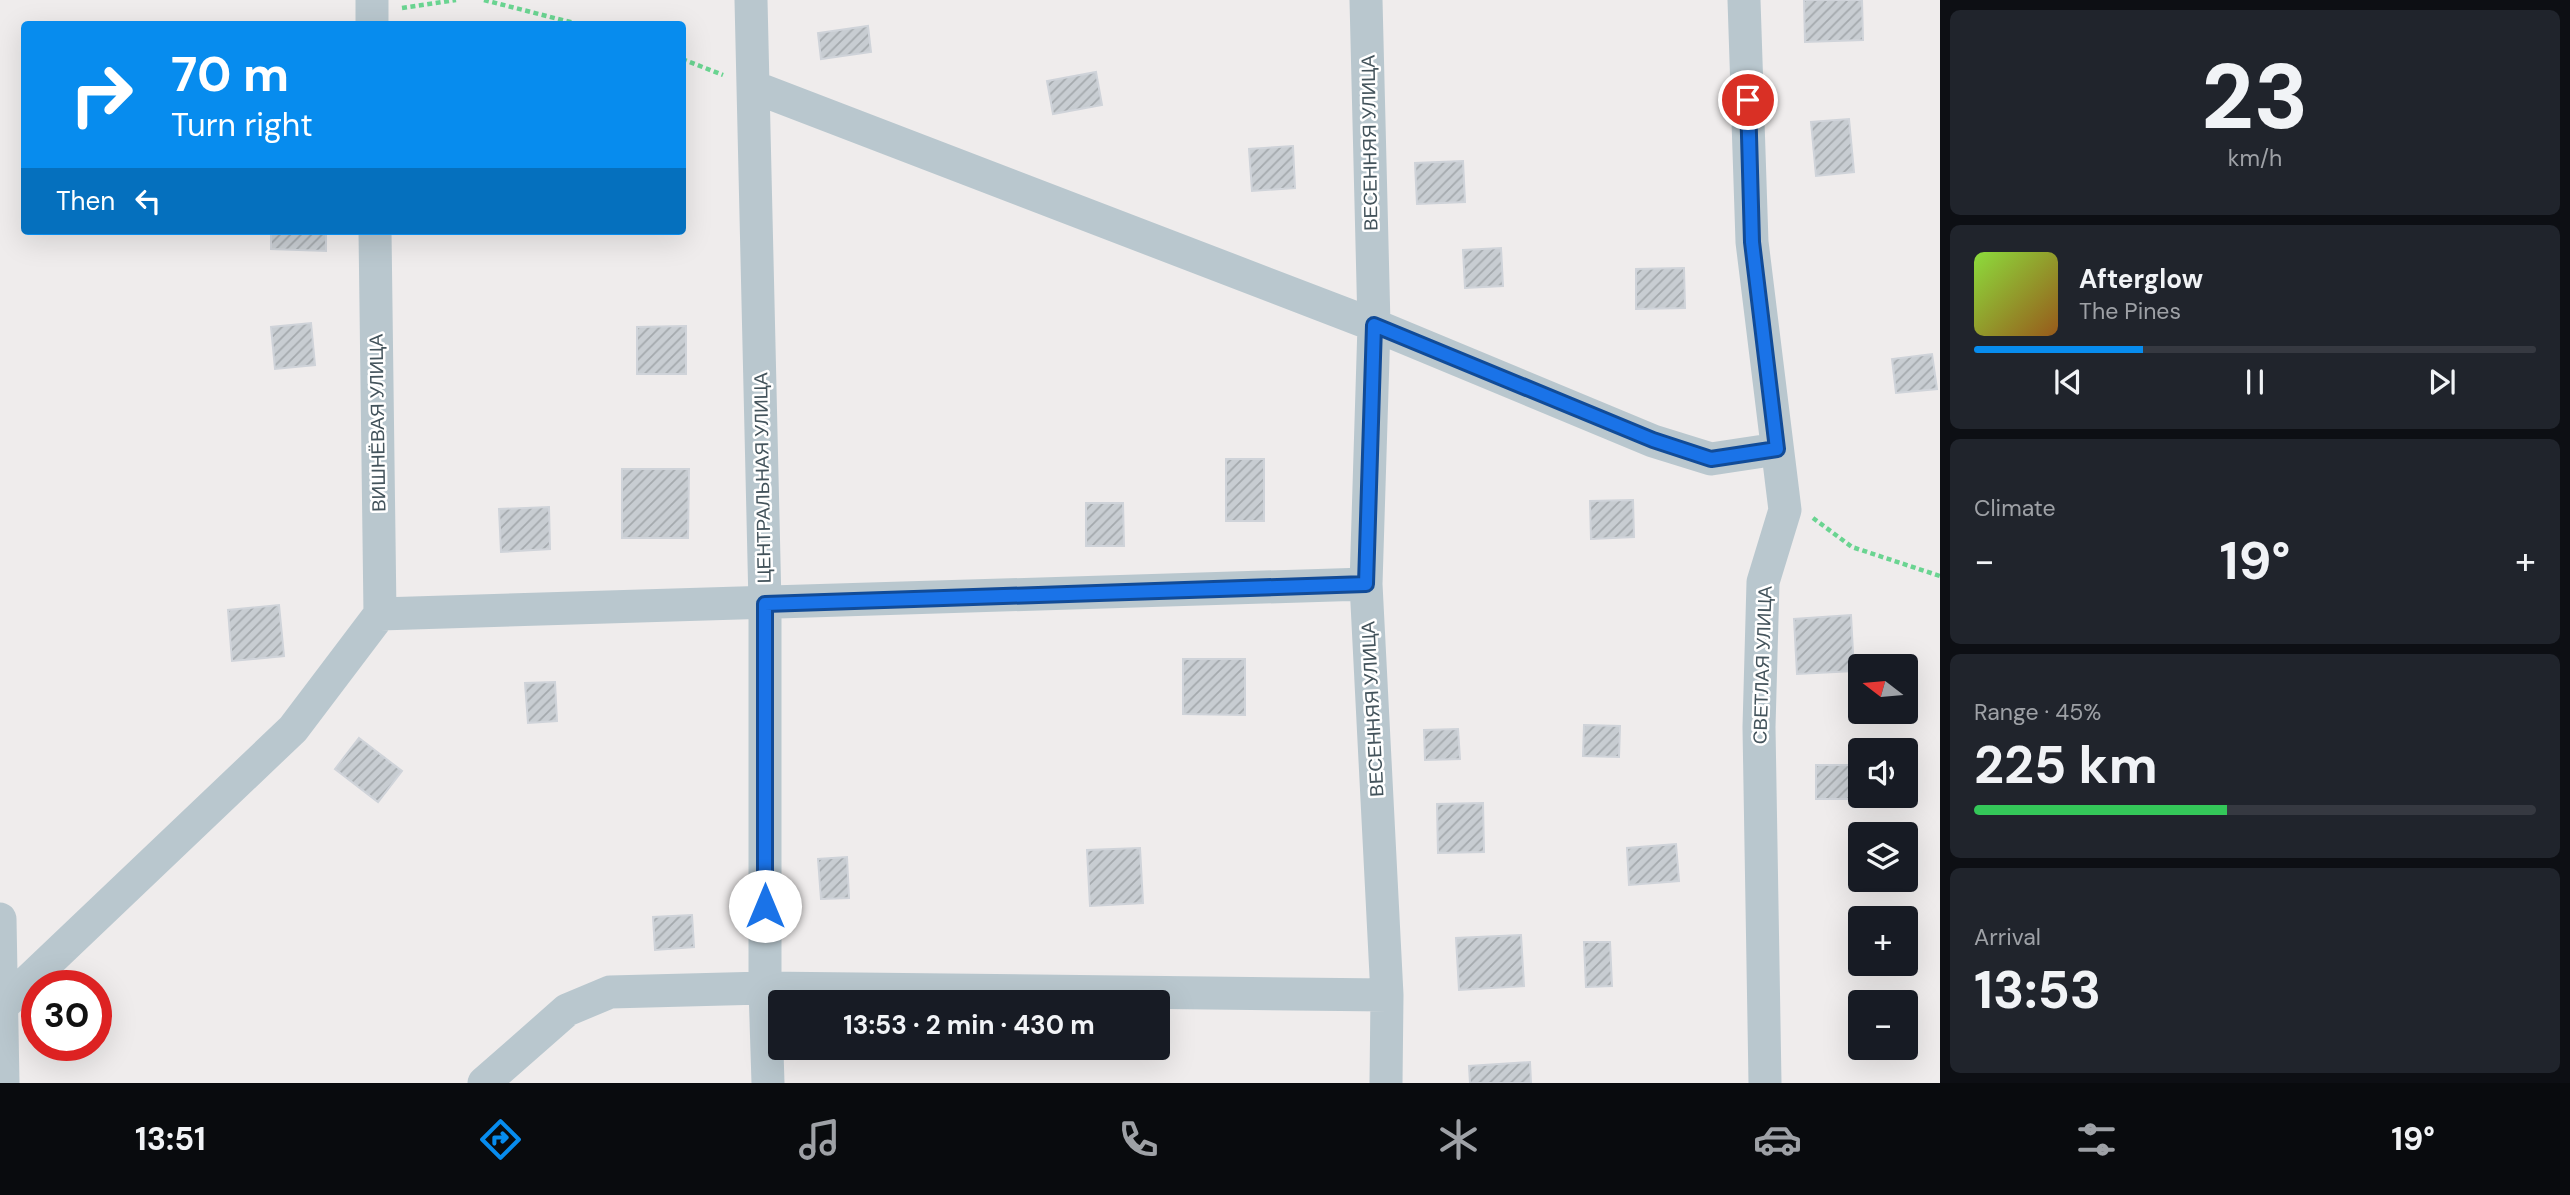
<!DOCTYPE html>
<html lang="en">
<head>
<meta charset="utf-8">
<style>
  body { margin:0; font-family:"DM Sans",sans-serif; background:#20242c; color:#f1f3f6; height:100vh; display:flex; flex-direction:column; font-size:26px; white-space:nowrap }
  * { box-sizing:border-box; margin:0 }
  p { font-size:23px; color:#9ea1a6 }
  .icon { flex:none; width:38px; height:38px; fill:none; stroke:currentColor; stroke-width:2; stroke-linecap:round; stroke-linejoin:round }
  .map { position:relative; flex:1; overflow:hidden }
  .sheet { display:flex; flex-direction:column; gap:10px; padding:10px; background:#0d0f14; width:630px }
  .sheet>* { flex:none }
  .hud { position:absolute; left:21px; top:21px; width:665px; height:214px; border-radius:7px; box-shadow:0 7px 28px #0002; background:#078cee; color:#fff; overflow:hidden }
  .needle { width:46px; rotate:286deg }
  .buttons { position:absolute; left:1848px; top:654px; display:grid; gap:14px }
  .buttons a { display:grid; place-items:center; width:70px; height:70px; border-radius:7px; background:#171b24; box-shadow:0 7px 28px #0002; font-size:35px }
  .speed { position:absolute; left:21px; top:970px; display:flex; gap:14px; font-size:35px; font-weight:700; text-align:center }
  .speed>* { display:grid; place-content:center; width:91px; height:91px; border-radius:50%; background:#171b24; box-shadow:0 7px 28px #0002; line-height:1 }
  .speed .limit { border:10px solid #d22; background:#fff; color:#111 }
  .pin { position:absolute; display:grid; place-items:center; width:60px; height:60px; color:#fff; margin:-30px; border:4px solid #fff; border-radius:50%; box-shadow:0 2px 7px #0007 }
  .me { position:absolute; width:77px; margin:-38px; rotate:0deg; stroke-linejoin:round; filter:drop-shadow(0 0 5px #0008) }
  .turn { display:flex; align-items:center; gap:24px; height:147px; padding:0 35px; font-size:32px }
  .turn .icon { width:91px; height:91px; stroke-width:2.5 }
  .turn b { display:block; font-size:49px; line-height:60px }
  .then { display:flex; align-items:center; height:66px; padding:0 35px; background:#0003; gap:14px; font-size:26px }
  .big { font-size:52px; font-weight:700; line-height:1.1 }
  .sheet .tile { flex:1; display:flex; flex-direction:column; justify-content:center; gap:10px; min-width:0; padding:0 24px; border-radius:10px; background:#20242c }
  .sheet .dial { align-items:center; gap:0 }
  .dial b { font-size:91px; line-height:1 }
  .song { display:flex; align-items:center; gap:21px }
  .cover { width:84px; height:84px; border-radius:10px; background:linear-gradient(135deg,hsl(90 70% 55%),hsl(30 70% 35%)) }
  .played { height:7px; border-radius:4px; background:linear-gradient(90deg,#078cee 30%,#363941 30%) }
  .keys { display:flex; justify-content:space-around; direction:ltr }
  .heat { display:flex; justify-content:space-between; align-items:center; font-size:38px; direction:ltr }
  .charge { height:10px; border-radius:5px; background:linear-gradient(90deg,#34c759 45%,#363941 0) }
  .trip { position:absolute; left:768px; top:990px; width:402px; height:70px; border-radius:7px; background:#171b24; box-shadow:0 7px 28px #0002; font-weight:700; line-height:70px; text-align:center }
  .tab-bar { display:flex; height:112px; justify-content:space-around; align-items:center; background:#090b0e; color:#9ea1a6 }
  .tab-bar .icon { width:49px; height:49px }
  .tab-bar .active { color:#078cee }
  .tab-bar b { font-size:32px; color:#f1f3f6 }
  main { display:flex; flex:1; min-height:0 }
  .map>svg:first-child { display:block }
  .building { fill:url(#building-hatch); stroke:#cfd3d9; stroke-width:2 }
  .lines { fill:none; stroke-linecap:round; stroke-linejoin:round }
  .path { stroke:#6ad491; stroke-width:4.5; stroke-dasharray:5 3.5; stroke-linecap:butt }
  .minor { stroke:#b9c7ce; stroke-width:33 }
  .route-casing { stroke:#114b97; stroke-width:18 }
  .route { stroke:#1a73e8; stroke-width:12 }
  .labels { text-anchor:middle; stroke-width:5; stroke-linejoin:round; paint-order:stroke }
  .street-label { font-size:19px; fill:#43535b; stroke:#fff }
</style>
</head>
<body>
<main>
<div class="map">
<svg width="1940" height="1083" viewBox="0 0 1940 1083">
  <defs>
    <pattern id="building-hatch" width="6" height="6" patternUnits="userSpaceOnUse" patternTransform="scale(1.75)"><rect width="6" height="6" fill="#c8cdd2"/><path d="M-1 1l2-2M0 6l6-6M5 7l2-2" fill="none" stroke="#a4a9ad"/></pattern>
  </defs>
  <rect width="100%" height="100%" fill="#efecec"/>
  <path class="building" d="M1804 0H1862L1863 40 1805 42Z
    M868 26 871 52 821 59 818 33Z
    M1096 72 1102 105 1053 114 1047 81Z
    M1849 119 1854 172 1816 176 1811 122Z
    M1293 146 1295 188 1252 191 1249 149Z
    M1463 161 1465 202 1417 204 1415 163Z
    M271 231H326V251L271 249Z
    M1501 248 1503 286 1465 288 1463 250Z
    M1684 268 1685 308 1636 309V269Z
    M311 323 315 365 275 369 271 327Z
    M686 326V374H637V327Z
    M1932 354 1937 389 1896 393 1892 359Z
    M1226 459H1264V521H1226Z
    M622 469H689L688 538H622Z
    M1633 500 1634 537 1591 539 1590 501Z
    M1086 503H1123L1124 546H1086Z
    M549 507 550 549 501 552 499 509Z
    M279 605 284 656 232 661 228 610Z
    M1851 615 1854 671 1797 674 1794 619Z
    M1183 659H1245V715L1183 714Z
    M555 682 557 721 528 723 525 683Z
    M1584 725 1620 726 1619 757 1583 756Z
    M1458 729 1460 759 1425 760 1424 730Z
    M359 738 402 771 378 802 335 769Z
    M1816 765H1860V796H1866V799H1816Z
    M1483 803 1484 852 1438 853 1437 804Z
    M1676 844 1679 881 1629 885 1627 848Z
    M1140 848 1143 903 1090 906 1087 850Z
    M847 857 849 898 821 899 818 859Z
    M692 915 694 947 655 950 653 917Z
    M1521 935 1524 986 1459 990 1456 938Z
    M1584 942H1610L1612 986 1586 987Z
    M1530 1062 1531 1083H1470L1469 1066Z"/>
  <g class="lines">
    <path class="path" d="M484 0 578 24
      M402 8 456 0
      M682 59 723 75
      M1813 518 1852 547 1940 576"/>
    <path class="minor" d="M372 0V24
      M751 0 765 604V988L768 1083
      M1366 0 1374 325 1366 584 1387 995 1386 1083
      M1744 0 1752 242 1785 510 1763 582 1759 727 1765 1083
      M754 87 1374 325 1653 441 1711 459 1777 449
      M375 231 380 614
      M0 919 3 1083
      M2 1006 293 729 380 614 1366 584
      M484 1083 567 1010 610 992 765 988 1387 995"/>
  </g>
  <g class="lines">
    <defs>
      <path id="route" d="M765 906V604L1366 584 1374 325 1653 440 1711 459 1777 449 1752 242 1748 100"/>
    </defs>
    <use href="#route" class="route-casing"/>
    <use href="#route" class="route"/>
  </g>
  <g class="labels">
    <g class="street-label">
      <text transform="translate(1369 143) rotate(-91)" y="7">ВЕСЕННЯЯ УЛИЦА</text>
      <text transform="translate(377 423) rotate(-91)" y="7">ВИШНЁВАЯ УЛИЦА</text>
      <text transform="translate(762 478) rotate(-91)" y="7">ЦЕНТРАЛЬНАЯ УЛИЦА</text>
      <text transform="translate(1762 665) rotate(-88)" y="7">СВЕТЛАЯ УЛИЦА</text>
      <text transform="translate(1372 709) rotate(-93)" y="7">ВЕСЕННЯЯ УЛИЦА</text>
    </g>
  </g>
</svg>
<div class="buttons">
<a><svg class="needle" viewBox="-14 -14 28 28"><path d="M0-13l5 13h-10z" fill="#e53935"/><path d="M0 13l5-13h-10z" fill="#9ea1a6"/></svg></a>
<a><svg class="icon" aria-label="sound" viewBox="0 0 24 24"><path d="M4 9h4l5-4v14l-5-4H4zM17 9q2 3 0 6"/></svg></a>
<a><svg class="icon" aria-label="layers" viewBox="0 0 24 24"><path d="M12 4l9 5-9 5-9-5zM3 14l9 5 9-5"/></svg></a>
<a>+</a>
<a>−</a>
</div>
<div class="speed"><div class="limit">30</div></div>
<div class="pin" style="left:1748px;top:100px;background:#d93025"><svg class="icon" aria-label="arrive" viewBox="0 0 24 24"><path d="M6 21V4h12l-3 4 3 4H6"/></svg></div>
<svg class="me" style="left:765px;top:906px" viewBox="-20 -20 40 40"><circle r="19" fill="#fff"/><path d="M0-13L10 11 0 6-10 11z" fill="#1a73e8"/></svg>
<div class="trip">13:53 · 2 min · 430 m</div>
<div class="hud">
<div class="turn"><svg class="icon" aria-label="right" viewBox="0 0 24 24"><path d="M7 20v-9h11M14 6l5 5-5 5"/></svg><div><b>70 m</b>Turn right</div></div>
<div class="then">Then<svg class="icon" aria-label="left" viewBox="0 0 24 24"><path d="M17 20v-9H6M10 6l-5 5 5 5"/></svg></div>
</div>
</div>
<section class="sheet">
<div class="tile dial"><b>23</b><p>km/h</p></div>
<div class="tile">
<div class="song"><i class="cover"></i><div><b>Afterglow</b><p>The Pines</p></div></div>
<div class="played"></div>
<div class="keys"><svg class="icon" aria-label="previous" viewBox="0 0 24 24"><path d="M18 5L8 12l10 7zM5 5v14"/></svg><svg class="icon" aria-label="pause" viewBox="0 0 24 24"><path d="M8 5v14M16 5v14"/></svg><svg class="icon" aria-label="next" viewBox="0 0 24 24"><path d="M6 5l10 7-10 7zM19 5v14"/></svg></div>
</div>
<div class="tile"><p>Climate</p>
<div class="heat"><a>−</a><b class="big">19°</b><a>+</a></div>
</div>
<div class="tile"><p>Range · 45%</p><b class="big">225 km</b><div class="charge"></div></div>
<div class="tile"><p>Arrival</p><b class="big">13:53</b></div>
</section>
</main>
<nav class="tab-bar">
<b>13:51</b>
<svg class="icon active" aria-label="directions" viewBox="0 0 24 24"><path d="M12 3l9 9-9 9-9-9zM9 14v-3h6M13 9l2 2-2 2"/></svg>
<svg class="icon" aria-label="music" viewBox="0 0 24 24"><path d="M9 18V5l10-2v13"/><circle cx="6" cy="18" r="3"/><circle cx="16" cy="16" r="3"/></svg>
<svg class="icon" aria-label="phone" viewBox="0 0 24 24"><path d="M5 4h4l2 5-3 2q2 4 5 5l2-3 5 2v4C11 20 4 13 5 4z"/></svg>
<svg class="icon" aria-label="climate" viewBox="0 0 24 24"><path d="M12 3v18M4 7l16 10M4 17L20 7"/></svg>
<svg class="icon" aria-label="car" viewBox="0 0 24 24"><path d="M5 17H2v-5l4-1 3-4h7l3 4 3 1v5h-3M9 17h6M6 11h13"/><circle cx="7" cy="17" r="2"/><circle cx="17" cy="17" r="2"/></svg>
<svg class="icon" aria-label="filters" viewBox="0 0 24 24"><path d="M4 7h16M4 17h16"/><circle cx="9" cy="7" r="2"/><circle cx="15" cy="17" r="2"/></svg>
<b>19°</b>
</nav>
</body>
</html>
